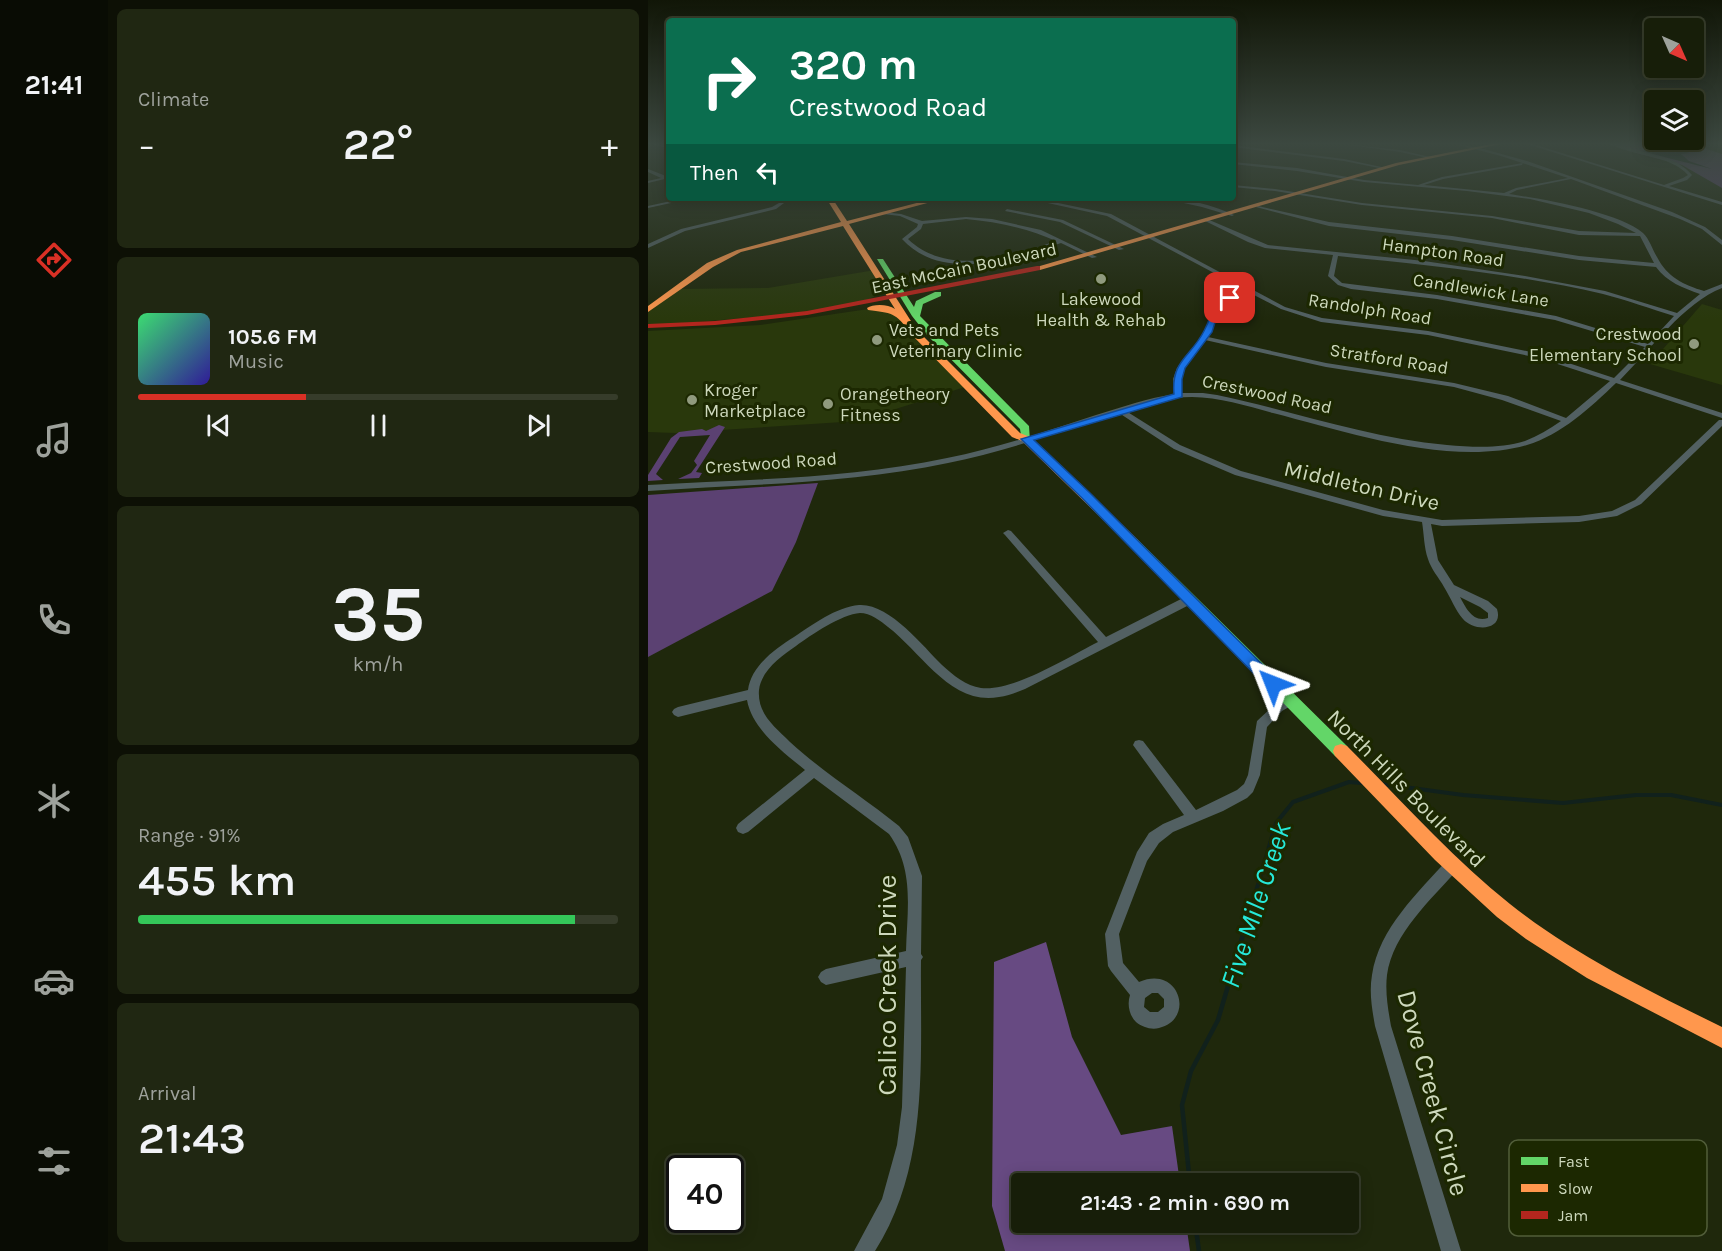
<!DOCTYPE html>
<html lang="en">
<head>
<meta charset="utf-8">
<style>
  body { margin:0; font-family:Karla,sans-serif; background:#202712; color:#f1f3f6; height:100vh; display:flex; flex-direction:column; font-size:22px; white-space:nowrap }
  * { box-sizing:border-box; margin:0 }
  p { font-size:20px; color:#9ea29c }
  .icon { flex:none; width:33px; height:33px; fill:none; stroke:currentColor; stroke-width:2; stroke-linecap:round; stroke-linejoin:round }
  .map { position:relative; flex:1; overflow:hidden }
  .drawer { display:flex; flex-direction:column; gap:9px; padding:9px; background:#0d1005; width:540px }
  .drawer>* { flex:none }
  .banner { position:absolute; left:18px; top:18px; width:570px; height:183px; border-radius:6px; box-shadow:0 3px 15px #0003,0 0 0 2px #363c2a; background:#0b6e4f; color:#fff; overflow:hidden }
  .needle { width:39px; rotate:135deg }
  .buttons { position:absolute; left:996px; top:18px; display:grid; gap:12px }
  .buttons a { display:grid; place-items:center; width:60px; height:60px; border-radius:6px; background:#171e09; box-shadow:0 3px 15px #0003,0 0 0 2px #363c2a; font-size:30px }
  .speed { position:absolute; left:18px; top:1155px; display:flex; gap:12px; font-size:30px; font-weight:700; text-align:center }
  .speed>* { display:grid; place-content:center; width:78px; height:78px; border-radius:50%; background:#171e09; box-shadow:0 3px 15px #0003,0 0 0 2px #363c2a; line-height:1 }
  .speed .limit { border:3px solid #111; border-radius:9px; background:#fff; color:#111 }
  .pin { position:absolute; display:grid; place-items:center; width:51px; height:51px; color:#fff; margin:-26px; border-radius:12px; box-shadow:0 3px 9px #0006 }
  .me { position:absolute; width:66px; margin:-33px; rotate:315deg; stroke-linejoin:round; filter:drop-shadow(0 0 4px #0008) }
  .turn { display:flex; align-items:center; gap:21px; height:126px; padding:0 24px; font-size:27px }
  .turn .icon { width:78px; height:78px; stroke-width:2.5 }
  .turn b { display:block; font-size:42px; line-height:51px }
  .then { display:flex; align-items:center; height:57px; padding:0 24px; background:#0003; gap:12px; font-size:22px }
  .big { font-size:45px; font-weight:600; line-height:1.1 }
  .drawer .card { flex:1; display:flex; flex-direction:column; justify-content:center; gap:9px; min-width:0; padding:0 21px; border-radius:9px; background:#202712 }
  .drawer .dial { align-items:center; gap:0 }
  .dial b { font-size:78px; line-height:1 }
  .song { display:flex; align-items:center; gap:18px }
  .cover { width:72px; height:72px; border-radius:9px; background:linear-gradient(135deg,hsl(140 70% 55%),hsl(250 70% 35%)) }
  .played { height:6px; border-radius:3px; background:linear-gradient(90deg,#d93025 35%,#363c2a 35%) }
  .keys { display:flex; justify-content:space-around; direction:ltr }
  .heat { display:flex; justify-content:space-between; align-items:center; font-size:33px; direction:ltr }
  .charge { height:9px; border-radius:4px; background:linear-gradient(90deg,#34c759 91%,#363c2a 0) }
  .trip { position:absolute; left:363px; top:1173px; width:348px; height:60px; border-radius:6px; background:#171e09; box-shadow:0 3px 15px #0003,0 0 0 2px #363c2a; font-weight:600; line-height:60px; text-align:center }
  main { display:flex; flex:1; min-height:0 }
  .tab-bar { display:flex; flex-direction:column; width:108px; justify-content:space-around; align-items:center; background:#090c04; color:#9ea29c }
  .tab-bar .icon { width:42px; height:42px }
  .tab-bar .selected { color:#d93025 }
  .tab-bar b { font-size:27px; color:#f1f3f6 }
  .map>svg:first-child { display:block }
  .built { fill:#29380c }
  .green { fill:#5b4172 }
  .forest { fill:#674a82 }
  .water { fill:#11211c }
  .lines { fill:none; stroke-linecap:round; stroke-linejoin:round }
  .stream-far1 { stroke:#11211c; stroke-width:4 }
  .stream { stroke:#11211c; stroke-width:4.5 }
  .street { fill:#526062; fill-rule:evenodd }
  .fast { fill:#63d668; fill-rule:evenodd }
  .slow { fill:#ff974d; fill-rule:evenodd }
  .jam { fill:#b3261e; fill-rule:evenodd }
  .route { fill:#1a73e8; stroke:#114b97; stroke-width:1.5 }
  .poi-dot { fill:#909a7e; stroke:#1c2801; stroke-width:2 }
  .labels { text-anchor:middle; stroke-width:6; stroke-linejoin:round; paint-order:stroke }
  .far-street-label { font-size:18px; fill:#cdd8bc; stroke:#1c2801 }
  .far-poi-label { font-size:18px; fill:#cdd8bc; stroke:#1c2801; text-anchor:start }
  .street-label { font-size:22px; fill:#cdd8bc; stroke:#1c2801 }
  .near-street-label { font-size:27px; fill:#cdd8bc; stroke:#1c2801 }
  .near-water-label { font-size:28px; font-style:italic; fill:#26e9d9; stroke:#1c2801 }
  .key { fill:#1c2801; stroke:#515d39; stroke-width:1.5 }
  .key-label { font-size:16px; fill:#cdd8bc }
</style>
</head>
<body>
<main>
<nav class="tab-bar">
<b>21:41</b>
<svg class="icon selected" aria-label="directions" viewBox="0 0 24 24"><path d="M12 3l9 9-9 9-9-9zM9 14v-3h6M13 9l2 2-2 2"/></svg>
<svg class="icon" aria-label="music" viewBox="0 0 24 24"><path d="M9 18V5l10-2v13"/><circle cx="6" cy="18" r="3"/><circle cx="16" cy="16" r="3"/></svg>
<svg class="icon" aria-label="phone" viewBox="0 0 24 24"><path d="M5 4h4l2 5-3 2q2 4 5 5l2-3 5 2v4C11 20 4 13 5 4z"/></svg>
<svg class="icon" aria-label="climate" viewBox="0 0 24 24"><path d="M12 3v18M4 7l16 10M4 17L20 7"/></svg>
<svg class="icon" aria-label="car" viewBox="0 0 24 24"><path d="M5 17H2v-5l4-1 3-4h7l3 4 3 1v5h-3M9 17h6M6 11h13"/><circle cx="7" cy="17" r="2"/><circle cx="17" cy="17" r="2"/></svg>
<svg class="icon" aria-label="filters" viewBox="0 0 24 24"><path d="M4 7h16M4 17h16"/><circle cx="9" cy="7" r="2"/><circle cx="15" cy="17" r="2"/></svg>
</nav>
<section class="drawer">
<div class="card"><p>Climate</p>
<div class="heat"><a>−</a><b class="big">22°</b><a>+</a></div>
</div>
<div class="card">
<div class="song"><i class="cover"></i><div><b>105.6 FM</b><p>Music</p></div></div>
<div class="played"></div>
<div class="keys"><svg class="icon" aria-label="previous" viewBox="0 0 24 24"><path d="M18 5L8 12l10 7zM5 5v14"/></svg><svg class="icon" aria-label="pause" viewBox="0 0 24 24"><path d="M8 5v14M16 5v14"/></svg><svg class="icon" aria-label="next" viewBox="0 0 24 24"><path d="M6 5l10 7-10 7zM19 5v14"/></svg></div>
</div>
<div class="card dial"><b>35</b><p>km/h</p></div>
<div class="card"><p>Range · 91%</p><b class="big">455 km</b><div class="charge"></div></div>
<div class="card"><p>Arrival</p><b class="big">21:43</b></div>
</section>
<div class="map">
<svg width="1074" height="1251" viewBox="0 0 1074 1251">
  <rect width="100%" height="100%" fill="#1f280c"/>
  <path class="built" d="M227 270 235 283 227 296 217 301 159 313 0 326V310L29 289 120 288Z
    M1054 304 1074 310V385L1002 364Z
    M234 307 246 310 320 386 210 421 27 433 0 432V331L112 325Z"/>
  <path class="green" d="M964 144H1043L1074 154V188L1034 165 981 151Z
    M71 425 77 427 48 472 54 473 51 478 30 479 43 473 49 465 46 461 62 435 32 437 8 474 15 480 0 481V475L23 438 31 432 54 429 58 431Z
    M170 483 148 542 124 591 0 657V495Z"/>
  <path class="forest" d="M398 942 424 1037 473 1135 524 1126 532 1183 374 1184V1222L538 1223 542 1251H357L344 1206 346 962Z"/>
  <path class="water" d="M1026 145 1041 153 1033 154 1041 161 1064 169 992 151Z"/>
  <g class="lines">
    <path class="stream-far1" d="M734 784 815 795 915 803 988 795H1023L1074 805
      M597 929 628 823 645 802 701 782 715 783"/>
    <path class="stream" d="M542 1184 534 1105 543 1071 570 1020 597 928
      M547 1222 551 1251"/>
    <path class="street" d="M6 144 21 146V148L7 145Z
      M695 144 752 150 782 157 780 158 752 152Z
      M807 144 832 148 879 161 1024 212 1057 227 1074 240V245L1054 229 1032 219 923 179 869 190 861 194C895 199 970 212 995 233 1002 240 1004 249 1009 257 1019 277 1036 285 1056 291L1074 284V288C1037 302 1001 351 972 380L1074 413V418L968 383C943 407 913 435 879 445 803 467 699 432 625 413 599 406 571 397 544 397 522 397 499 404 478 411L532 445 593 471 735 510 794 520 931 516 964 511 987 500 1071 420H1074V426L993 504 969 516 931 522 794 526 783 524 790 560 806 585 840 601 849 609C856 631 826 632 815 619 807 610 803 598 796 587 791 578 783 569 780 559 776 548 776 534 774 522L735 516 587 475 526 449 471 413C415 431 358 451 300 463 202 484 100 484 0 491V485C100 479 201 479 299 458 350 448 399 431 448 415 474 407 500 398 527 394L525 379 529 368 557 332 565 309 575 299 598 290 459 216 377 198H386L463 214 637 307 674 318 780 331 893 354 966 378 997 347 907 320 789 299 703 289 690 285 680 276 685 255 617 248 600 242 555 220 559 219 620 245 776 261 877 276 957 291 1029 313 1052 294C1035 288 1019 282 1008 267L931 260 804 240 681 226 608 207 610 206 681 222 804 236 931 256 1006 263 992 236 931 235 844 218 714 205 627 191 585 187V185L627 189 714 203 844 216 931 231 988 233 970 224 941 213 882 199 819 191 716 182 649 171 585 164V162L649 168 716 180 770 185 794 177 875 163 874 165 795 179 776 185 856 193 868 188 920 178 853 156ZM690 256C779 265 869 274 955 294 979 300 1003 309 1026 316L1000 344 908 316 789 295 694 283 686 276ZM602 293 633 309 673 322 780 335 891 358 962 381 918 418 860 396 806 383 678 363 560 337C564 331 566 325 568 318 574 301 587 299 602 293ZM557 340 678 367 806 387 854 400 913 421C902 429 889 436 877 441 852 449 824 447 799 445 720 438 646 411 569 395L555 393H534C531 366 542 360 557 340ZM812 597 832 607 840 613V618C825 623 818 608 812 597Z
      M879 144H885L1016 185 1035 178 1040 175C1023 155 984 156 962 144H967C991 153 1027 154 1044 175L1039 180 1021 186 1074 202V205Z
      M1071 144H1074V145H1072Z
      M585 145 696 159 738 168 736 169 696 161 585 147Z
      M0 169 18 176H21V178L0 183V181L13 178 0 172Z
      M37 198H46L0 208V206Z
      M130 198H134L136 203 128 209 37 231 0 248V244L33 229 124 207 131 203Z
      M513 198C536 198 566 205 586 215L584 216 554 207Z
      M359 209 415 220 476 249 471 250 412 222 357 211Z
      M235 212 253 214 274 221 318 217 344 219 393 230 449 257 444 258 413 243C365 259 294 283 254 239L269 227 270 224 252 216 235 214ZM318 219C349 222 380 228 408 241 363 257 299 277 260 239L273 229 275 224Z
      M360 530 363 531 458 637 537 597 541 596 546 600 545 603 377 689C369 692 360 696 351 697 303 706 273 652 240 627 233 621 222 613 212 613 194 614 163 635 148 646 133 656 113 671 111 690 109 714 127 727 142 742 176 773 215 797 251 826L260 837 274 876 273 954 275 957 273 960C272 1059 282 1164 227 1251H206L234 1199 249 1145 254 1107 258 967 178 985 173 982 170 977 173 972 178 969 258 951C259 910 267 870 241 834L166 778 100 832 95 834 90 832 88 828 90 824 157 770C135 752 104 729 99 700L30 717 26 715 24 712 26 709 30 707 100 690C103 666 127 649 146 637 164 625 188 607 211 605 241 603 275 646 294 665 305 675 318 686 333 688 365 692 420 657 450 642L357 535 355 533Z
      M642 696 646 698 648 701 646 704 634 711 619 727 612 775 605 792 599 798 575 811 525 832 511 843 499 861 471 934 475 963 491 982C531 964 548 1019 511 1028 503 1030 494 1027 488 1022 481 1015 479 1004 482 995L463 971 460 966 457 934 489 852 501 833 515 824 536 815 485 745 487 741 491 740 495 741 548 810 589 790 596 784 600 775 609 721 626 705ZM504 993H510L516 999V1007L510 1012H502L496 1007 497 998Z
      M805 857 810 859 812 864 810 869C783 900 745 933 739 975 737 992 740 1009 743 1026L813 1251H793L727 1026C724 1009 721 992 724 975 731 928 770 893 800 859Z"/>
    <path class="fast" d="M229 259H235L266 307 268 301 287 292H293V296L275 304 272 316 381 426 382 441H374L372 429 279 335 264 316Z
      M485 538 489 539 699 746 701 751 699 756 693 758 687 756 481 545 479 542Z"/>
    <path class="slow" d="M843 144H853L751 165 392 270 385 268 748 163Z
      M178 198H184L199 221 288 198H298L201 224 268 329 372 433 382 437 489 539 491 542 489 545H481L374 441 364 437 262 333C248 312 243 313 220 310L219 308C225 304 240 304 247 309L195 226 93 252 65 267 0 312V306L59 263 89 250 193 222Z
      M693 744 699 746C752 799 803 857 862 904 926 955 1001 991 1074 1027V1048L939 978 878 939 849 917 787 860 687 756 685 751 687 746Z"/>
    <path class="jam" d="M389 266H392V270L159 315 67 325 0 328V324L67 321 159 311Z"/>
  </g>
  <linearGradient id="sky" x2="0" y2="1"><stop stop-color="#111607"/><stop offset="0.45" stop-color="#3c4840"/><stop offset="1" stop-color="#3c4840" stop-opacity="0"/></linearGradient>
  <rect width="1074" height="319" fill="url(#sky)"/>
  <path class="route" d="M579 296 586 298 571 310 564 332 537 368 534 379V397L386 440 442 493 630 680 632 684 630 688H620L434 498 373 439 526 394C523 360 543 357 556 331 567 311 558 312 579 296Z"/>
  <g class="poi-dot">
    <circle cx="453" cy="279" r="6"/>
    <circle cx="229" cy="340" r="6"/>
    <circle cx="1046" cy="344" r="6"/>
    <circle cx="44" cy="400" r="6"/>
    <circle cx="180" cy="404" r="6"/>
  </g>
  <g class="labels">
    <g class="far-street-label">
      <text transform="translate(795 252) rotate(8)" y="6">Hampton Road</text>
      <text transform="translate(316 268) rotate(-12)" y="6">East McCain Boulevard</text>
      <text transform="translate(833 290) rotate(9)" y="6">Candlewick Lane</text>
      <text transform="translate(722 309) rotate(9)" y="6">Randolph Road</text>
      <text transform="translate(741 359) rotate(9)" y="6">Stratford Road</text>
      <text transform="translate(619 394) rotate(12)" y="6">Crestwood Road</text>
      <text transform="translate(123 463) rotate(-4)" y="6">Crestwood Road</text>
    </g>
    <g class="far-poi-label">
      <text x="453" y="305" text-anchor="middle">Lakewood<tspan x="453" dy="21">Health &amp; Rehab</tspan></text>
      <text x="241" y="336">Vets and Pets<tspan x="241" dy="21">Veterinary Clinic</tspan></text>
      <text x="1034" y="340" text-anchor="end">Crestwood<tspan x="1034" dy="21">Elementary School</tspan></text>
      <text x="56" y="396">Kroger<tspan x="56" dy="21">Marketplace</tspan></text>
      <text x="192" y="400">Orangetheory<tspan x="192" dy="21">Fitness</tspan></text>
    </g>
    <g class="street-label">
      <text transform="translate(714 485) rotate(13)" y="8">Middleton Drive</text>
      <text transform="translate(759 788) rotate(45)" y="8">North Hills Boulevard</text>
    </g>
    <g class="near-street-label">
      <text transform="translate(239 985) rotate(-90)" y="9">Calico Creek Drive</text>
      <text transform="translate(785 1093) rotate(75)" y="9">Dove Creek Circle</text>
    </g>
    <g class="near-water-label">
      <text transform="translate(607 905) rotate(-72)" y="10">Five Mile Creek</text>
    </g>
  </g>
  <rect x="861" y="1140" width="198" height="96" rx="9" class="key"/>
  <rect x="873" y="1157" width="27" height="8" fill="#63d668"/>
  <rect x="873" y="1184" width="27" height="8" fill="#ff974d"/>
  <rect x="873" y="1211" width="27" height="8" fill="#b3261e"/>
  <g class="key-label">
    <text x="910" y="1167">Fast</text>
    <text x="910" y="1194">Slow</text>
    <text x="910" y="1221">Jam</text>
  </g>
</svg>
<div class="buttons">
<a><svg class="needle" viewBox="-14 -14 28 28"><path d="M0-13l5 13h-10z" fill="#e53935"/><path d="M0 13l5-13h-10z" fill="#9ea29c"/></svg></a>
<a><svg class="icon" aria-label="layers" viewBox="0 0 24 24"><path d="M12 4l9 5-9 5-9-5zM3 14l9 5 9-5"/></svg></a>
</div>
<div class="speed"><div class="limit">40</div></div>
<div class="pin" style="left:582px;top:298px;background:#d93025"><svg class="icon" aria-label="arrive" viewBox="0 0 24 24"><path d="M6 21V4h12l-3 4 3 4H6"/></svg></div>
<svg class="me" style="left:625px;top:684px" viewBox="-20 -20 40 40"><path d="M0-17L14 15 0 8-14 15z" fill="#1a73e8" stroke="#fff" stroke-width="4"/></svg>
<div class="trip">21:43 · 2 min · 690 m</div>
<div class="banner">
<div class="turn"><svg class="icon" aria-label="right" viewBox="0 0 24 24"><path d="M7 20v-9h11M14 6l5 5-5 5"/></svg><div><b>320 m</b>Crestwood Road</div></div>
<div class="then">Then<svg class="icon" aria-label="left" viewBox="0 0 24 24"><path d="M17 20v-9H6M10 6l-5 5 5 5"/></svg></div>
</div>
</div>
</main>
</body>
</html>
